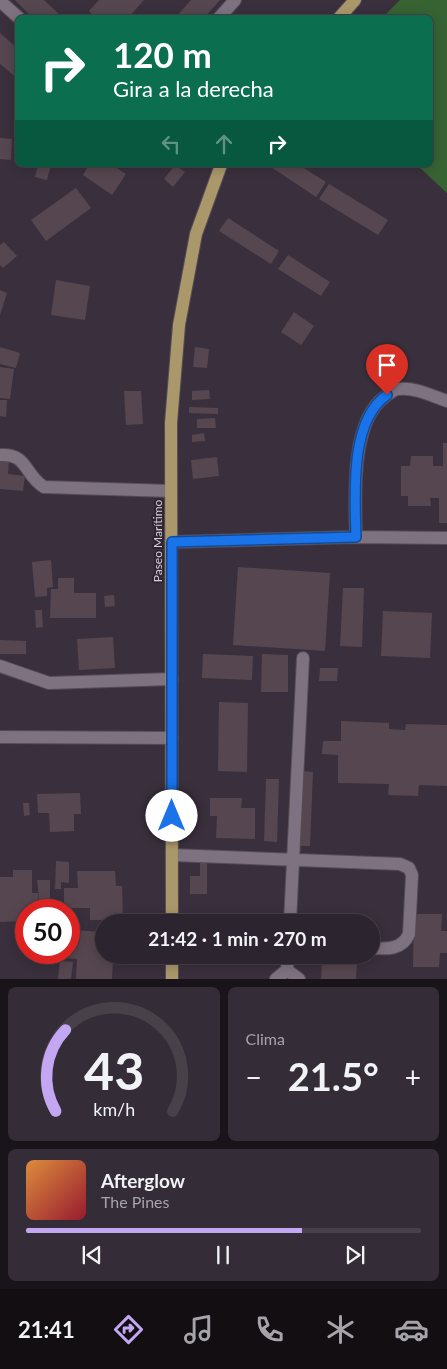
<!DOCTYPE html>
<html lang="es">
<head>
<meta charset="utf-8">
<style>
  body { margin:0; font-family:Lato,sans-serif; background:#342c36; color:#f1f3f6; height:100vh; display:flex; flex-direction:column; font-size:19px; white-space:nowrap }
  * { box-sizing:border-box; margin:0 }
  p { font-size:16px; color:#a6a4aa }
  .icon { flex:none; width:28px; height:28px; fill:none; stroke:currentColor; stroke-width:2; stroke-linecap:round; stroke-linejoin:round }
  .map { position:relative; height:979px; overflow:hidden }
  .panel { display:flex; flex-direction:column; gap:8px; padding:8px; background:#181419; flex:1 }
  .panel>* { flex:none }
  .hud { position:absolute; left:15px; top:15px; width:418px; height:152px; border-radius:8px; box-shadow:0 2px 12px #0003,0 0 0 1px #48414a; background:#0b6e4f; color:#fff; overflow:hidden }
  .speed { position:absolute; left:15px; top:899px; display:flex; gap:10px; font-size:25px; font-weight:700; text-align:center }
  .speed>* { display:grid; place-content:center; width:65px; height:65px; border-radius:50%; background:#2c242e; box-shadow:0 2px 12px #0003,0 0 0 1px #48414a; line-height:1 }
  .speed .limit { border:8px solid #d22; background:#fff; color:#111 }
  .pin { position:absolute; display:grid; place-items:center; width:42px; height:42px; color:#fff; margin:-51px -21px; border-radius:50% 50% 50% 0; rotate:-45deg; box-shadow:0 0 5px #0007 }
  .pin .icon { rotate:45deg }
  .me { position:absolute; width:55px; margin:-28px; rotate:0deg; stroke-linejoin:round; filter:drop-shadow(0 0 4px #0008) }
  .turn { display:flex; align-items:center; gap:18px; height:105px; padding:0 15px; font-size:22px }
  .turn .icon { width:65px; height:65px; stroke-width:2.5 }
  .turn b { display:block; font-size:35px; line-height:42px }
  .lanes { display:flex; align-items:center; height:48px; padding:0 15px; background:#0003; justify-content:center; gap:25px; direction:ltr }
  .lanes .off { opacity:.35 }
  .big { font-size:38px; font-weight:700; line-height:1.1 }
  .panel .tile { flex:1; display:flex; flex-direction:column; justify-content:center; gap:8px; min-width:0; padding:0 18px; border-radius:8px; background:#342c36 }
  .panel .dial { align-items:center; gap:0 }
  .dial svg { height:130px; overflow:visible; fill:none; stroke:#48414a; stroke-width:7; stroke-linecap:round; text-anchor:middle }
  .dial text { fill:#f1f3f6; stroke:none }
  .song { display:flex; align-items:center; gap:15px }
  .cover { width:60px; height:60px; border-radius:8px; background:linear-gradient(135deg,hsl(30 70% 55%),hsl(350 70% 35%)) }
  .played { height:5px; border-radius:2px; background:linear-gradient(90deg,#c3a7f2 70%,#48414a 70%) }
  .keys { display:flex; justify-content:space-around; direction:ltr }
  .heat { display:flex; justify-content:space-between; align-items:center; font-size:28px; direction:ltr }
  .panel .tiles { flex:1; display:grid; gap:8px; grid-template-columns:1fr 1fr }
  .tile:last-child { grid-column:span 2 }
  .trip { position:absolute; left:95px; top:914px; width:285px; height:50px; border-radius:25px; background:#2c242e; box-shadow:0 2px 12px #0003,0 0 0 1px #48414a; font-weight:700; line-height:50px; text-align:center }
  .menu { display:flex; height:80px; justify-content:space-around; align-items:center; background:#120e12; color:#a6a4aa }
  .menu .icon { width:35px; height:35px }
  .menu .on { color:#c3a7f2 }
  .menu b { font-size:22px; color:#f1f3f6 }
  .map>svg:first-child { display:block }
  .green { fill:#376333 }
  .building { fill:#56464f }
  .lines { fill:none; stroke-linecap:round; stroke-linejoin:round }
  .minor-casing { stroke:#544c56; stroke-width:14 }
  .major-casing { stroke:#544c56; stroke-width:14 }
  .minor { stroke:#7e7281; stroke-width:12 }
  .major { stroke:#aa976a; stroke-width:12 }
  .route-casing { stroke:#114b97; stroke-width:12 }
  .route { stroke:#1a73e8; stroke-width:9 }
  .labels { text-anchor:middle; stroke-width:4; stroke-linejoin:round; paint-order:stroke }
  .street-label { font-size:12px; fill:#d6d0d8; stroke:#302633 }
</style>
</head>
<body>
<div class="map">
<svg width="447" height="979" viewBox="0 0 447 979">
  <rect width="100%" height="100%" fill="#3a303d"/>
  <path class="green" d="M400 0H447V193L417 165H430V18L383 17Z"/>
  <path class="building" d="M15 0H44L63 18H33Z
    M99 0H144L128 18H96L89 11Z
    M191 0H220L204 18H175Z
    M0 33 18 49V79L0 64Z
    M0 138 12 139 11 160 0 159Z
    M38 165H51L47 180 35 177Z
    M89 165H112L126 174 112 195 83 175Z
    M175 165 185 172 173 187 164 179Z
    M268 165H299L326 182 316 197Z
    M329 184 388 220 378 235 319 199Z
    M76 188 91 208 46 241 31 220Z
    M228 218 279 251 271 264 219 231Z
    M4 242 17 256 3 268 0 265V245Z
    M288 255 330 282 321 296 278 269Z
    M56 280 90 286 85 320 51 315Z
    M0 290 7 293 0 315Z
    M294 312 314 326 301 345 281 332Z
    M0 347 20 353 16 368 0 364Z
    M195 347 209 349 207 368 193 367Z
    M0 367 14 369 10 399 0 398Z
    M209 390 210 399 192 400V391Z
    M124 391H141L143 424 126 425Z
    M0 400H7L6 417 0 416Z
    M189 407 218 408V414L189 413Z
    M215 418 216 428H197V419Z
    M204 433 205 441 192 442V435Z
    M443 443H447V523H439V498H430L431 506H408V496H401V466H410L411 456H433V466H443Z
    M217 457 219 476 193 479 191 460Z
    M0 459 9 460 8 474 25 476 23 491 0 489Z
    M51 560 53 587 47 588V596L35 597 32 562Z
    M238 567 330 573 325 651 233 645Z
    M58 578H74V593H96V618H50L51 589H58Z
    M343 588H364L362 647 340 646Z
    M114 595 115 606 105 607 104 596Z
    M35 610H42L43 627 36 628Z
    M383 611 432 613 430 658 381 656Z
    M113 637 115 668 79 670 77 639Z
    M0 640 26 641V654H0Z
    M203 654 253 656 252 680 202 678Z
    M262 654 288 655V692H261Z
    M320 668H338L337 681H319Z
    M219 702 248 703 247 772 218 771Z
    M341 721 389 723V729L405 730 406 724 447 725V786L419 785 418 796 388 795 389 784 338 783V755L322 754 323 741H341Z
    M302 771 313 772 310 846H299Z
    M266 779H279L277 842 264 841Z
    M80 793 81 814H74V831L50 832 49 813H38L37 794Z
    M210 798H242L241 808H255V839L216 838 217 816H210Z
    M23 803H29L30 815 24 816Z
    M56 861 69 862V883L61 882V889H55Z
    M200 861H207V894H190V876H200Z
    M13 870H32V893H38L39 906H32V910H26V921L0 922V877H13Z
    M77 871H115L116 886H122L123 920H90V908H64V888H78Z
    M37 880H50V905L57 904V910H37V906L40 907Z
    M414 914H442L441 931H447V953H440L439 967H413Z
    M69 930 104 932V955H122L121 961H113L112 979H76L77 959 63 958V952H69Z
    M60 961 73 962 71 979H58Z
    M322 961 357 962 356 979H321Z"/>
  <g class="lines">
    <defs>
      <path id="minor" d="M0 1 19 18
        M219 18 235 0
        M0 455C28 453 24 475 44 487L171 491
        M356 537C355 498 350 420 386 396 390 393 394 389 399 389 415 387 432 396 447 401
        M172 542 356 537 447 538
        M0 666 49 683 172 679
        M0 737 172 738
        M172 855 400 864 409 868 412 875 409 934C402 950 387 949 371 948
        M290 922 303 658
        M287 970 299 979
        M287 970 288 955
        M276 979 287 970"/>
      <path id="major" d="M339 18 355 0
        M172 922 171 423 179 325 196 234 221 165
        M172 955V979"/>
    </defs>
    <use href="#minor" class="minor-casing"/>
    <use href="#major" class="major-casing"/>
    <use href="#minor" class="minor"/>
    <use href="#major" class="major"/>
  </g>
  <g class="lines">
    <defs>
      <path id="route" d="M172 816V542L356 537C355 496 349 421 387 395"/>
    </defs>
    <use href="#route" class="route-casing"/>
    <use href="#route" class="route"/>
  </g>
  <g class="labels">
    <g class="street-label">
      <text transform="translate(158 541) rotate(-90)" y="4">Paseo Marítimo</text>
    </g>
  </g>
</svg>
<div class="speed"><div class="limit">50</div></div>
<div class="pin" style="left:387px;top:395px;background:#d93025"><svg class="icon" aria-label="arrive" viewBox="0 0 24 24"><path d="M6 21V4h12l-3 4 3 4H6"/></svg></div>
<svg class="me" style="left:172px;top:816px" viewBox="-20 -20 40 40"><circle r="19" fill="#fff"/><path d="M0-13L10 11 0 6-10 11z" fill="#1a73e8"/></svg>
<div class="trip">21:42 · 1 min · 270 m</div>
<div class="hud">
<div class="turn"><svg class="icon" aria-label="right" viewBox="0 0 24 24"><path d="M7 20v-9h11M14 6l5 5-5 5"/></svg><div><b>120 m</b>Gira a la derecha</div></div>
<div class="lanes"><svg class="icon off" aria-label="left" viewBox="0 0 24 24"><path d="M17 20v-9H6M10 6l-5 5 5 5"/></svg><svg class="icon off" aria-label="ahead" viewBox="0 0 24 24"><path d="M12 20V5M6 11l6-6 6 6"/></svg><svg class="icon" aria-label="right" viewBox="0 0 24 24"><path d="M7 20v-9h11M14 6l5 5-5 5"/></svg></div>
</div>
</div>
<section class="panel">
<div class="tiles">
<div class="tile dial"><svg viewBox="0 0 100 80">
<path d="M14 69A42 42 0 1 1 86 69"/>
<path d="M14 69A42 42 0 0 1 20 19" stroke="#c3a7f2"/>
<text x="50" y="56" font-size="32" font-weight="700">43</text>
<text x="50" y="72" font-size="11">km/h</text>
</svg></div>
<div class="tile"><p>Clima</p>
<div class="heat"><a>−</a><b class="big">21.5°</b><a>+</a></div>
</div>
<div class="tile">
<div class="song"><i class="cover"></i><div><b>Afterglow</b><p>The Pines</p></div></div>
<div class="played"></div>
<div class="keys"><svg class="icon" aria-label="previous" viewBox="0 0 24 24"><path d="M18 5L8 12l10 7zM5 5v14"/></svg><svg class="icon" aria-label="pause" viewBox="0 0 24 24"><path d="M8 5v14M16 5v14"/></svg><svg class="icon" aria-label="next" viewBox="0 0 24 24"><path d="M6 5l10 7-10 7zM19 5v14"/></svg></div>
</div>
</div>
</section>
<nav class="menu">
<b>21:41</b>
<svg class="icon on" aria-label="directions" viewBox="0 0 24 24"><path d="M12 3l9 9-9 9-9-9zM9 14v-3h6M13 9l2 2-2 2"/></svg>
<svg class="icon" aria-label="music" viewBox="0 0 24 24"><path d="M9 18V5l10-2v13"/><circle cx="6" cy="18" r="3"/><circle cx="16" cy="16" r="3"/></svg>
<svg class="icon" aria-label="phone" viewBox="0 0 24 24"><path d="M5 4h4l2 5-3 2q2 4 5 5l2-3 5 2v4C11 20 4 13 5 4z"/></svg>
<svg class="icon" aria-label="climate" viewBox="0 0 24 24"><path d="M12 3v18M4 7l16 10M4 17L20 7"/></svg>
<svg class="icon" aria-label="car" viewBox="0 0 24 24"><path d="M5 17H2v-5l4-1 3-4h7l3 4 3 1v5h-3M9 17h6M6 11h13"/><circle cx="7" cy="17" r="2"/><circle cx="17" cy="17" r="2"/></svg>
</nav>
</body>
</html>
